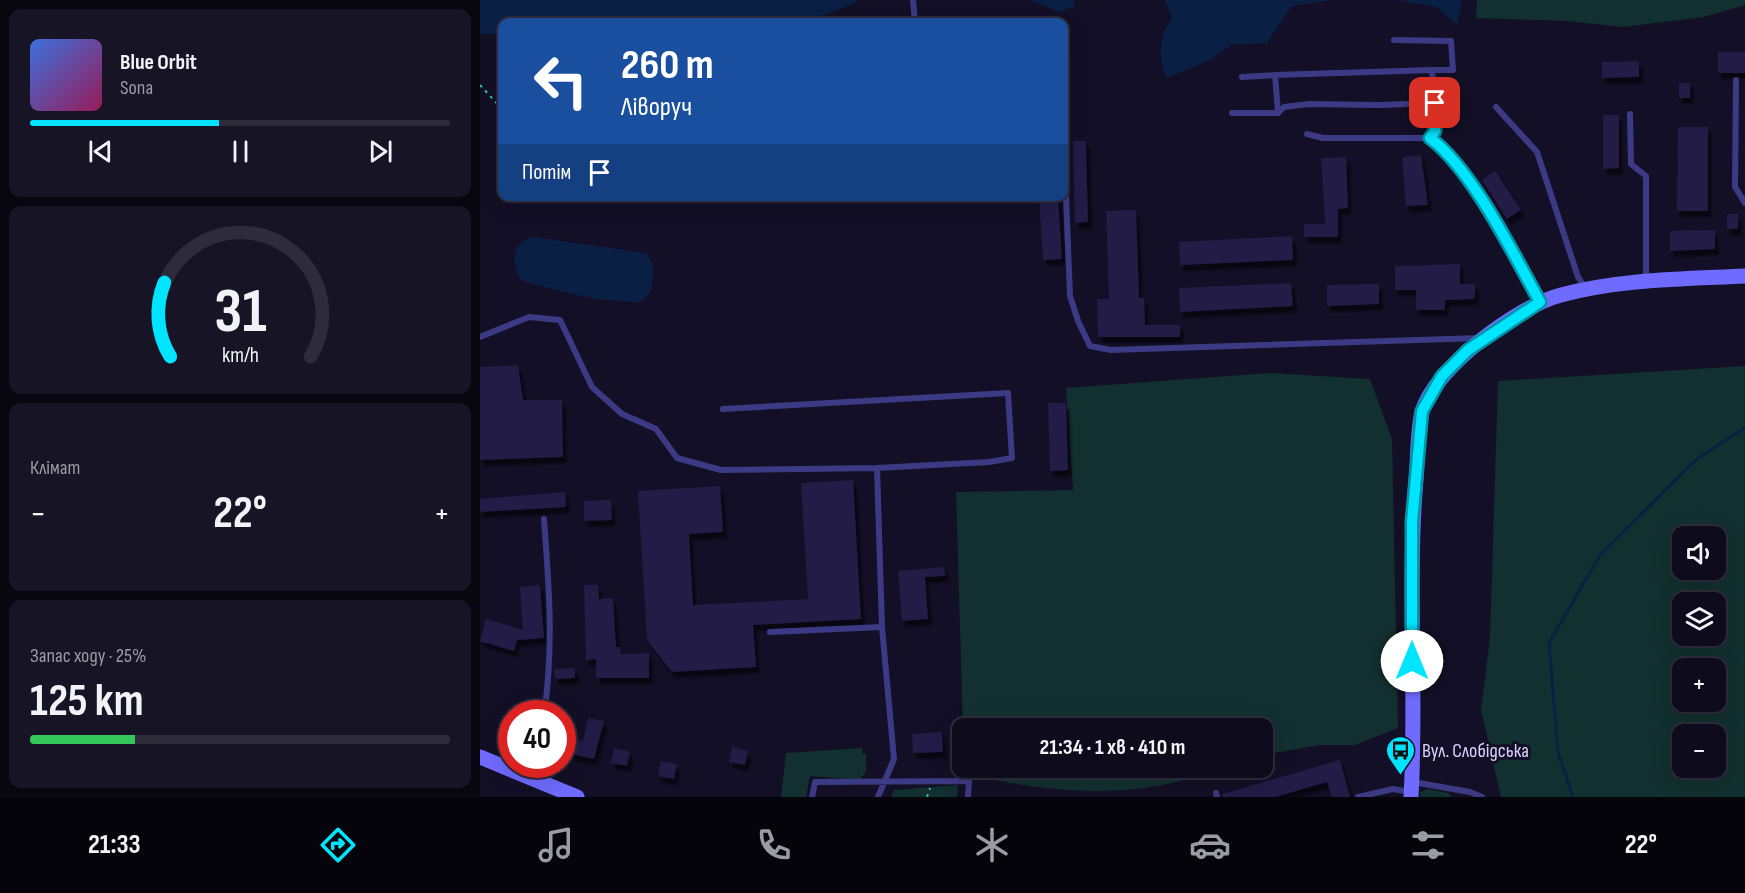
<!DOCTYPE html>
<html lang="uk">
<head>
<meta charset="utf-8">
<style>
  body { margin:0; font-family:"Sofia Sans Condensed",sans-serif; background:#171425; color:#f1f3f6; height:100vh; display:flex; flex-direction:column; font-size:22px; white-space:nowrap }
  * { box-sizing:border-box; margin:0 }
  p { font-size:20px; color:#9b9ba3 }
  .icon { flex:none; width:33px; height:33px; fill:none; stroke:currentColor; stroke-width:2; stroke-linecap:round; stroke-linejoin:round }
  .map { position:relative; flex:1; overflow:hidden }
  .sheet { display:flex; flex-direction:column; gap:9px; padding:9px; background:#08060f; width:480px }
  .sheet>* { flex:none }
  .hud { position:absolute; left:18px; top:18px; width:570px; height:183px; border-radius:12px; box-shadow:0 6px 24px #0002,0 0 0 2px #2e2b3b; background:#1a4fa0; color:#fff; overflow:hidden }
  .tools { position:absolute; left:1192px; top:526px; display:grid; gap:12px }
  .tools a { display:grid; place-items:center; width:54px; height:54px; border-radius:12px; background:#0e0b1c; box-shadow:0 6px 24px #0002,0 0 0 2px #2e2b3b; font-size:30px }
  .speed { position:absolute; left:18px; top:700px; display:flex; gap:12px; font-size:30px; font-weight:700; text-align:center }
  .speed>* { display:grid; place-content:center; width:78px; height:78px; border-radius:50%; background:#0e0b1c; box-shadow:0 6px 24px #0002,0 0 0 2px #2e2b3b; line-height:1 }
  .speed .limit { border:9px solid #d22; background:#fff; color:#111 }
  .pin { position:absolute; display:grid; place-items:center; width:51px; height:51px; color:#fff; margin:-26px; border-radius:12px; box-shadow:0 3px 9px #0006 }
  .me { position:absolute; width:66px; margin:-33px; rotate:0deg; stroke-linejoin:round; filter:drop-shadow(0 0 4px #0008) }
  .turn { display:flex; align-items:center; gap:21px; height:126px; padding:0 24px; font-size:27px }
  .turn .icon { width:78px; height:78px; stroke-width:2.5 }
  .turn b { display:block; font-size:42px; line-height:51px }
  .then { display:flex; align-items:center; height:57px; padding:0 24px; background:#0003; gap:12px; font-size:22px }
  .big { font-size:45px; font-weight:700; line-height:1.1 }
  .sheet .card { flex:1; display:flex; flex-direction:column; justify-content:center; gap:9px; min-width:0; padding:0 21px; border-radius:12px; background:#171425 }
  .sheet .dial { align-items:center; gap:0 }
  .dial svg { height:156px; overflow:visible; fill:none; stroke:#2e2b3b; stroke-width:7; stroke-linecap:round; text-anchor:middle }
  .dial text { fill:#f1f3f6; stroke:none }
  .song { display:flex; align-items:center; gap:18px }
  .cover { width:72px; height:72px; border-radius:9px; background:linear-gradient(135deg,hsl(220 70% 55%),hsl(330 70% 35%)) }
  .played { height:6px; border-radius:3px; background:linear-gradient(90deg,#00e5ff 45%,#2e2b3b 45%) }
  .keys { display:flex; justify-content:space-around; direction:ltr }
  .heat { display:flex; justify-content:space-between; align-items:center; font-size:33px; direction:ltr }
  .charge { height:9px; border-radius:4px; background:linear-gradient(90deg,#34c759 25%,#2e2b3b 0) }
  .trip { position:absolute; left:472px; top:718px; width:321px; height:60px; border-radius:12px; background:#0e0b1c; box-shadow:0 6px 24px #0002,0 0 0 2px #2e2b3b; font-weight:700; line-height:60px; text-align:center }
  .dock { display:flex; height:96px; justify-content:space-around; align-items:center; background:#06040b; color:#9b9ba3 }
  .dock .icon { width:42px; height:42px }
  .dock .selected { color:#00e5ff }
  .dock b { font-size:27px; color:#f1f3f6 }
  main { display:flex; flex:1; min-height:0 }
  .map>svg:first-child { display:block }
  .green { fill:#12302f; fill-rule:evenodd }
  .water { fill:#0a1f44 }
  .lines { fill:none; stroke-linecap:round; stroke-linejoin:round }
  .stream { stroke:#0a1f44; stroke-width:3 }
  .building { fill:#241b47; filter:url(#shadow) }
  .path { stroke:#2fb8b0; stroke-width:2; stroke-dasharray:3 4.5; stroke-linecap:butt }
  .lane { stroke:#3d3a85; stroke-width:6 }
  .secondary { stroke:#6f6bff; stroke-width:15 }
  .route-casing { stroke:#0095a6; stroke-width:15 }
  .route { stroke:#00e5ff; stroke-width:10 }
  .labels { text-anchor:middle; stroke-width:6; stroke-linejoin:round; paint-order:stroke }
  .poi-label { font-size:20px; fill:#d9d4ff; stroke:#130f26; text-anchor:start }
</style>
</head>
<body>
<main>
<section class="sheet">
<div class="card">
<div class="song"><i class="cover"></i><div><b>Blue Orbit</b><p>Sona</p></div></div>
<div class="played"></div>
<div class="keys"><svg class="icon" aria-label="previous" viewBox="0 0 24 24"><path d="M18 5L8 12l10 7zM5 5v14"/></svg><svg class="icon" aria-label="pause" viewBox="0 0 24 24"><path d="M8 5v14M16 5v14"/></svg><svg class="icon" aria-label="next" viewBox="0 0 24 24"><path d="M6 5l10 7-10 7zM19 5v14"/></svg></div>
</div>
<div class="card dial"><svg viewBox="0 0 100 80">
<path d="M14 69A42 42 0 1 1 86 69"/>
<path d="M14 69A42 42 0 0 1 11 31" stroke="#00e5ff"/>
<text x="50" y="56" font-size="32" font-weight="700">31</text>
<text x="50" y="72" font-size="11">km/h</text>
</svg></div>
<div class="card"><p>Клімат</p>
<div class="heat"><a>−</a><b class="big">22°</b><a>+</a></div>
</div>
<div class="card"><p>Запас ходу · 25%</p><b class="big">125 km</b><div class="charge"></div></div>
</section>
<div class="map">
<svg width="1265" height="797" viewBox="0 0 1265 797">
  <defs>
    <filter id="shadow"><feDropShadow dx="3.5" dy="6" stdDeviation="1.5" flood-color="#0009"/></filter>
  </defs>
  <rect width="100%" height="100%" fill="#130f26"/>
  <path class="green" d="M997 0H1265V5L1224 17 1143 27 1087 21 996 18Z
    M1265 366V797H1021L1001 710 1010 638 1018 381ZM1203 537H1236V570H1203ZM1203 603H1236V636H1203ZM1203 669H1236V702H1203ZM1203 735H1236V768H1203Z
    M789 373 890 379 912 439 918 728 875 745H840L783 755V729H483L476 492 593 490 586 388Z
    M382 748 383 754H386V771L380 780 330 776 326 797H301L306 753Z
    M490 768H740C675 795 605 795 537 784 523 782 499 778 490 768Z
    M478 785 477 797H411L414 790Z
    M948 789 968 793 972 797H940V792Z"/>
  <path class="water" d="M0 0H377L376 3 341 16 311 22H22V34H0Z
    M549 0H594V6L580 12Z
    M685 0H851L812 6 787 43 753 44 730 60 687 78C677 61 679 32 692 19Z
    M919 0H982V1L977 25 956 7Z
    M53 237 166 253C176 264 173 278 171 292L160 302C119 302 80 292 41 280 31 262 31 243 53 237Z"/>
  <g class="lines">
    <path class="stream" d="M1093 797 1078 752 1069 643 1120 555 1218 458 1265 428"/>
  </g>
  <path class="building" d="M1238 52H1265V73H1238Z
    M1159 61V77L1122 78V62Z
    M1199 83H1210V98H1199Z
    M1123 115H1139V168L1123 169Z
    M1198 127H1228V211H1197Z
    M593 141H606L608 222 595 223Z
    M941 155 948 205 926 206 922 157Z
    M866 157 868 208 858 209V237H824V224H845L841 158Z
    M1015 171 1041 210 1027 219 1002 180Z
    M559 196H578L582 259 563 260Z
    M656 210 659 298H664L665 325H700V337H618L617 299H629L626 211Z
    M1247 214H1258V229H1247Z
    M1235 230V249L1190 251V231Z
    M812 236 813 260 700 265 699 242Z
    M980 264V284H995V299L965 300V310H936V290H915V266Z
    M811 283 813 306 700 312 699 288Z
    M899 284V304L847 306V285Z
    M38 365 43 400H82L83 457 0 460V367Z
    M568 403H586L588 470 570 471Z
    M373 480 381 619 273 625 276 667 192 672 167 640 158 491 240 486 243 532 209 534 213 605 328 599 321 483Z
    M85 492 86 507 0 512V499Z
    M131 500 132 520 104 521V501Z
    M464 567 465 576 445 577 448 619 422 621 418 571Z
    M60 585 64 638 37 640 34 651 0 641 6 619 43 630 40 587Z
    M104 585H118L119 599 133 598 136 647H140L141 654 169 653V678H116V659L106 660Z
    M95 668V678L75 679 74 669Z
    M108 718 124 721 114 759 82 752V737L103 741Z
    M462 732 463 752 433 753 432 734Z
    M252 747 268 751 265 765 249 762Z
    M134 748 150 752 147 766 131 763Z
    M860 760 870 797H852L847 782 795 797H742V794Z
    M181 761 197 764 194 779 178 776Z"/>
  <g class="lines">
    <path class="path" d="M0 85 22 109
      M447 797 450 788"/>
    <path class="lane" d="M433 0 435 22
      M914 40 971 41 973 70H952
      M795 75 952 70 955 103
      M762 77 795 75 798 113
      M1256 80 1255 187 1265 203
      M1016 107 1057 152 1098 277 1106 289
      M752 113H798L804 107 829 104 899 105 955 103V131L950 138
      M1150 114 1151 164 1166 176V280
      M827 134 843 138H950C991 169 1034 254 1059 301
      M584 147 590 296 598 321 610 346 631 350 1000 338
      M0 337 49 317 80 320 112 387 142 414 176 429 197 458 241 470 397 468
      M243 409 528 393 532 458 509 462 397 468 402 627
      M64 519C69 585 74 648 64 714
      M290 632 402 627 414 759 398 797
      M54 779 57 765
      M933 782 990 792 1002 797
      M736 793 737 797
      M332 797 335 782 489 781 488 797
      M878 797 913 789 930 792"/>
    <path class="secondary" d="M0 757 97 797
      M931 797C937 691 927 585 936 480 938 458 937 433 942 412 954 368 1038 306 1081 295 1141 279 1203 279 1265 276"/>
  </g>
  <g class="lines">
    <defs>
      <path id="route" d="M932 661V522L942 411 962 376 988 350 1060 302C1034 255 992 169 950 138L955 131V103"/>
    </defs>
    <use href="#route" class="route-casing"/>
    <use href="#route" class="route"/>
  </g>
  <defs>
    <symbol id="bus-pin" viewBox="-11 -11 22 30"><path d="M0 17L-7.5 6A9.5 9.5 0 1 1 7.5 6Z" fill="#00e5ff" stroke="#130f26"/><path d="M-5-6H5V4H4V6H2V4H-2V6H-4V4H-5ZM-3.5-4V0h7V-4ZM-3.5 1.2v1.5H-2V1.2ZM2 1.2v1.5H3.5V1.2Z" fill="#111"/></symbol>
  </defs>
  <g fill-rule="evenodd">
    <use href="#bus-pin" x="904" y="734" width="33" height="45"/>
  </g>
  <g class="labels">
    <g class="poi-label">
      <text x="942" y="757">Вул. Слобідська</text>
    </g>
  </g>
</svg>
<div class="tools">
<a><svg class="icon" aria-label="sound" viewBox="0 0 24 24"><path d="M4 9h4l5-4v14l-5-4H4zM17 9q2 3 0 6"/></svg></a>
<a><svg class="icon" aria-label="layers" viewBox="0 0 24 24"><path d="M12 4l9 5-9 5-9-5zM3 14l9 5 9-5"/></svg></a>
<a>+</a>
<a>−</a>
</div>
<div class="speed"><div class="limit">40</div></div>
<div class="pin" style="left:955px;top:103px;background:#d93025"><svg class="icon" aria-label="arrive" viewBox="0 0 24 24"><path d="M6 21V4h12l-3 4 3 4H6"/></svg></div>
<svg class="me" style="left:932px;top:661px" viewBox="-20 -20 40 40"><circle r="19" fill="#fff"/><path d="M0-13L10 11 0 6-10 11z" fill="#00e5ff"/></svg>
<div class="trip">21:34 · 1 хв · 410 m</div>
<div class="hud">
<div class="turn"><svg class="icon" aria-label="left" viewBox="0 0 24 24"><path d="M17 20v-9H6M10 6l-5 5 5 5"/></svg><div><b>260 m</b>Ліворуч</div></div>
<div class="then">Потім<svg class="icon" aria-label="arrive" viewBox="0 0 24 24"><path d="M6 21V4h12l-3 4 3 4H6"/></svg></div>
</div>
</div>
</main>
<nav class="dock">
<b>21:33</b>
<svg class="icon selected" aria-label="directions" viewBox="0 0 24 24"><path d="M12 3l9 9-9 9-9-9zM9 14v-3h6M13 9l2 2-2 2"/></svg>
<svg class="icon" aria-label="music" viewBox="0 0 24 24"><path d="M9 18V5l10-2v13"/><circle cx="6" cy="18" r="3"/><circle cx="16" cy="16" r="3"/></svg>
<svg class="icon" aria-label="phone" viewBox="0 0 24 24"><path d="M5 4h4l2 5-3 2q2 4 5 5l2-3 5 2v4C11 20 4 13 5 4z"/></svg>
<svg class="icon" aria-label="climate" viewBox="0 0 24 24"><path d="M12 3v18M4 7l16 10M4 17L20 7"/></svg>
<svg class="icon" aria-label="car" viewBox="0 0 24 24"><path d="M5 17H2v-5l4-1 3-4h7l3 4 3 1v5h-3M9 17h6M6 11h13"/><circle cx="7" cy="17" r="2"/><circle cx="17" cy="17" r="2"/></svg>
<svg class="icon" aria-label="filters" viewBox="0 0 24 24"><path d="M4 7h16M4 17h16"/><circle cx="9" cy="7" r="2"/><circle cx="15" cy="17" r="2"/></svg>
<b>22°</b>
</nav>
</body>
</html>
